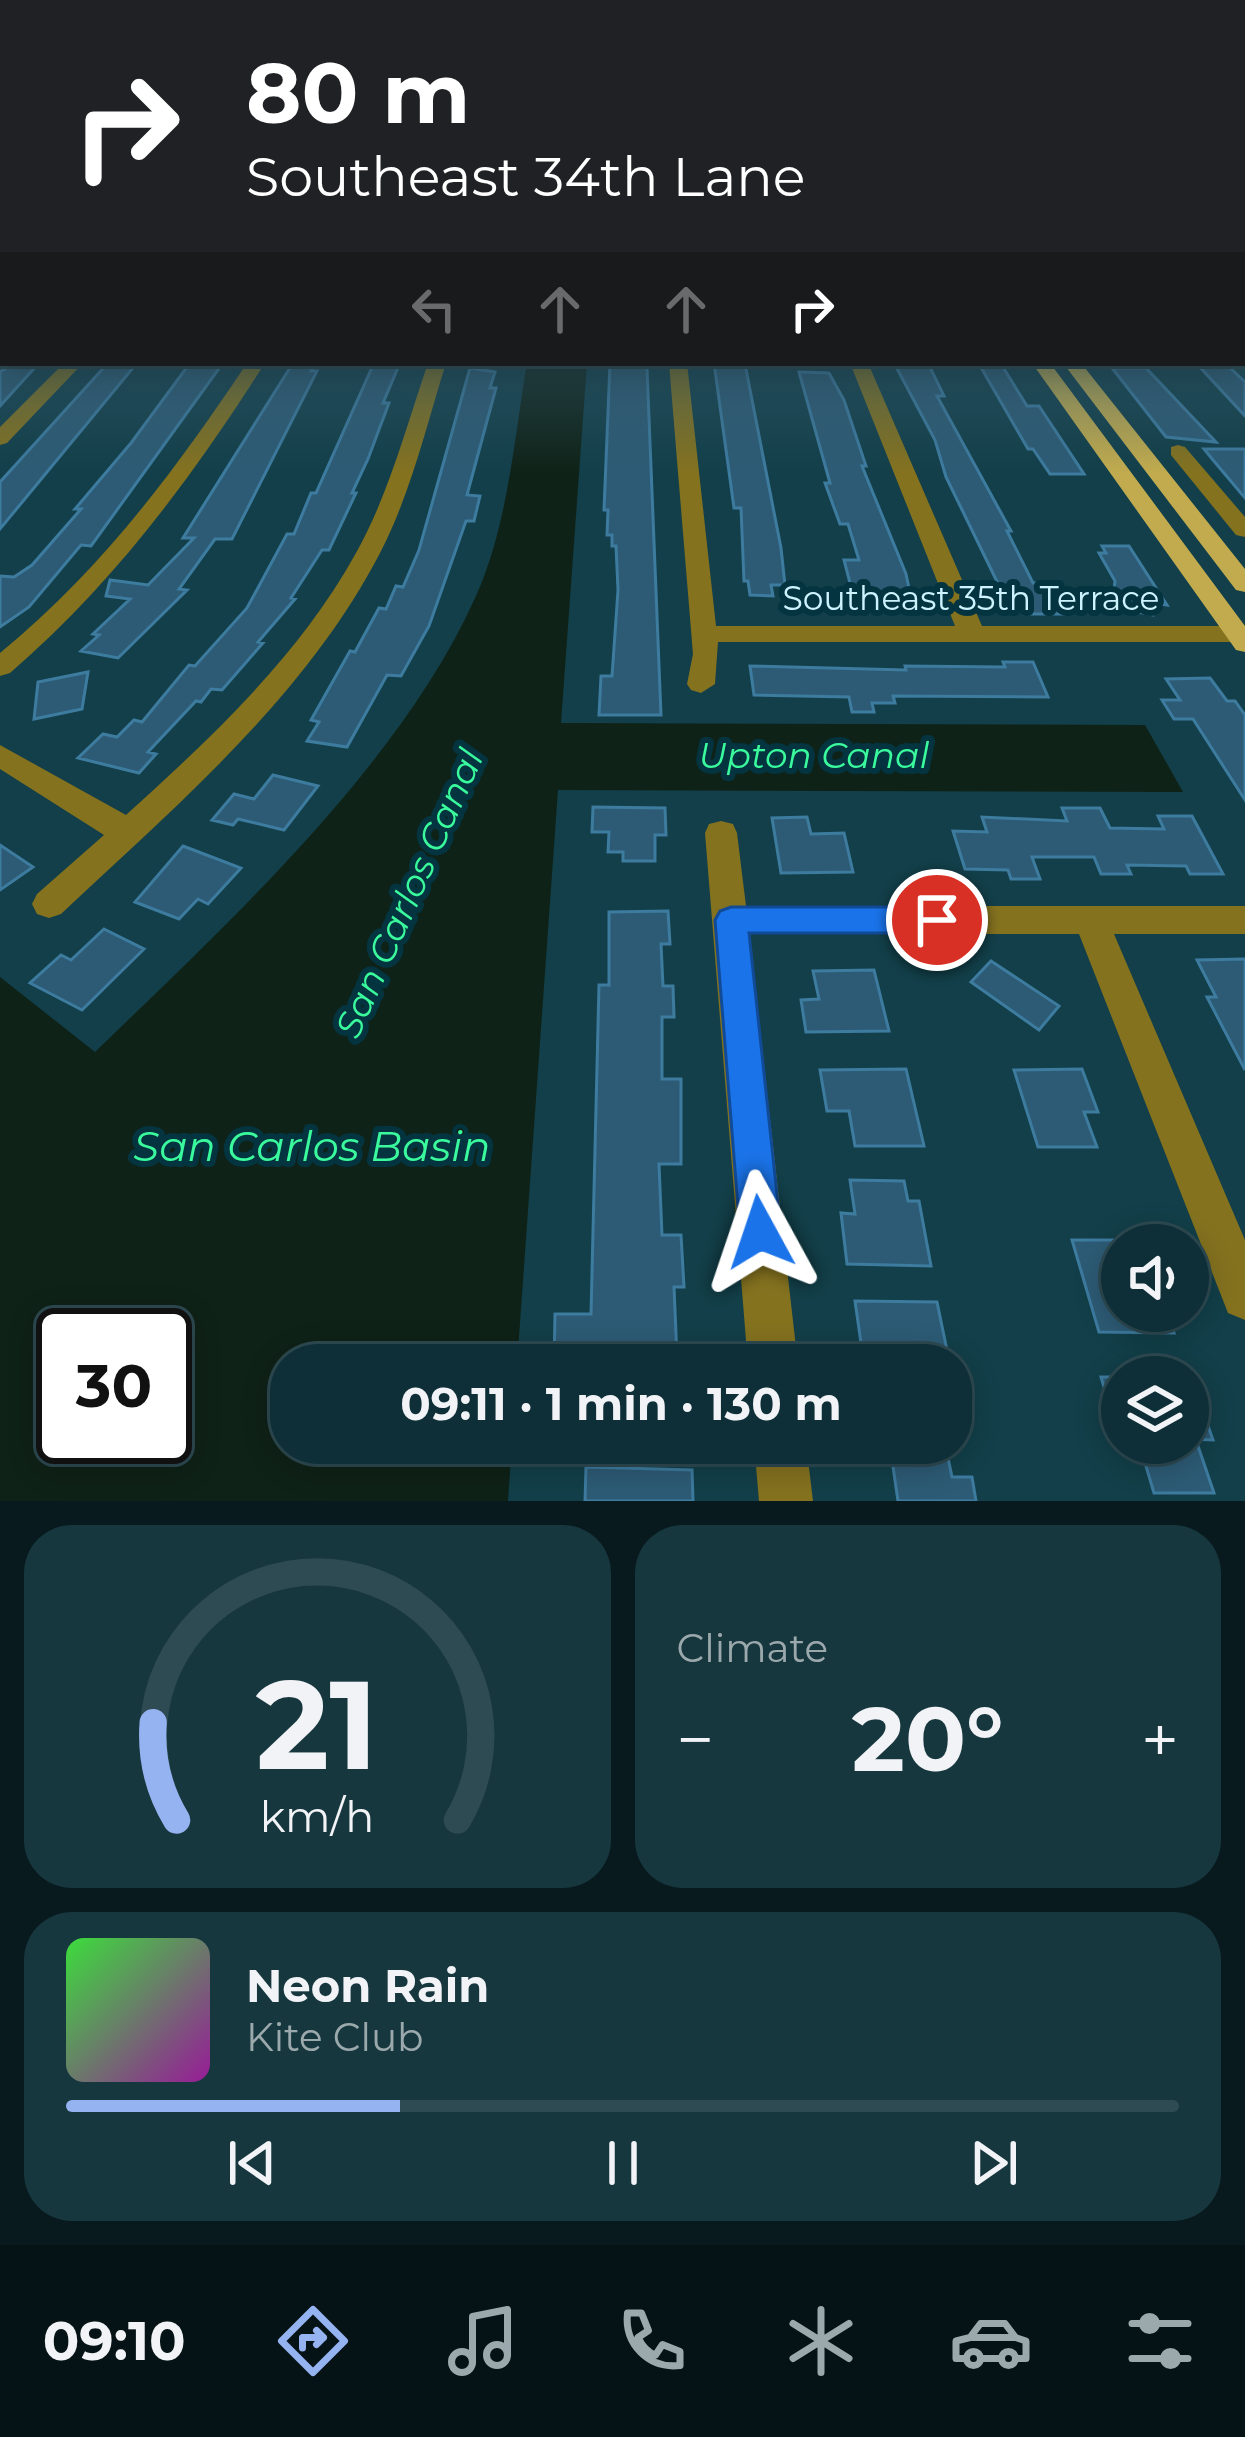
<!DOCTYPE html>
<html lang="en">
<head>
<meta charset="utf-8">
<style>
  body { margin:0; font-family:Montserrat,sans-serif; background:#17373f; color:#f1f3f6; height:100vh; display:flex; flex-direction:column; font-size:45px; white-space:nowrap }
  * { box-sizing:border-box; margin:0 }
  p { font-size:39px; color:#9ba9ad }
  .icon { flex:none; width:66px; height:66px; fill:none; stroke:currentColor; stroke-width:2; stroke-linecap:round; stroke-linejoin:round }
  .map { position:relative; height:1501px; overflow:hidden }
  .drawer { display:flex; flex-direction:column; gap:24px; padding:24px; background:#081a1e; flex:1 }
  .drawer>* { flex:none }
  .top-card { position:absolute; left:0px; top:0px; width:1245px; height:366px; box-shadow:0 6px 30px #0003,0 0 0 3px #2e4a52; background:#202124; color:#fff; overflow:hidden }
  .fabs { position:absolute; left:1101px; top:1224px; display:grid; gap:24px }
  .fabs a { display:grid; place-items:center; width:108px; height:108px; border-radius:50%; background:#0e2f37; box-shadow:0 6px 30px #0003,0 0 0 3px #2e4a52; font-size:60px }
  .speed { position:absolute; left:36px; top:1308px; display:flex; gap:24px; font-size:60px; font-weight:700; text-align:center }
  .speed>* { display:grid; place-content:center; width:156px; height:156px; border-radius:50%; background:#0e2f37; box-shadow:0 6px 30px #0003,0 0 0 3px #2e4a52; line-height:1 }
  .speed .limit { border:6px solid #111; border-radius:18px; background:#fff; color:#111 }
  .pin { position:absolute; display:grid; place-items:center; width:102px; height:102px; color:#fff; margin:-51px; border:6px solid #fff; border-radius:50%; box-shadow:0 3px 12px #0007 }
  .me { position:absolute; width:132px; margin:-66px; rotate:355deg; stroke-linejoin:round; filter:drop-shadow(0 0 9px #0008) }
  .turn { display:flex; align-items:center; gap:42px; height:252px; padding:0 48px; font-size:54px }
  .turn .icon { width:156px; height:156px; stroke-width:2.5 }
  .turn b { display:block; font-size:84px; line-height:102px }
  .lanes { display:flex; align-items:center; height:114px; padding:0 48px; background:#0003; justify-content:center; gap:60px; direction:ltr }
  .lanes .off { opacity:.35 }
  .big { font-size:90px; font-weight:700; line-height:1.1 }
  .drawer .widget { flex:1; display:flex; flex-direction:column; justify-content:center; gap:18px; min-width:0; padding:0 42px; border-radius:48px; background:#17373f }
  .drawer .dial { align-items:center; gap:0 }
  .dial svg { height:312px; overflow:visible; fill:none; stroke:#2e4a52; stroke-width:7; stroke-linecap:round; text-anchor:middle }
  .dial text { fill:#f1f3f6; stroke:none }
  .song { display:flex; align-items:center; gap:36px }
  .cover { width:144px; height:144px; border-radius:18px; background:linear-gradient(135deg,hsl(120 70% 55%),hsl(300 70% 35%)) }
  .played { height:12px; border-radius:6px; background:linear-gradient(90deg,#95b2f1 30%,#2e4a52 30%) }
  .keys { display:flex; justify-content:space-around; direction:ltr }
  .heat { display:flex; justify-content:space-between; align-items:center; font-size:66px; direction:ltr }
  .drawer .tiles { flex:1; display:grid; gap:24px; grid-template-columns:1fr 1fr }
  .widget:last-child { grid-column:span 2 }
  .trip { position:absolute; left:270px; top:1344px; width:702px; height:120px; border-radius:48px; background:#0e2f37; box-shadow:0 6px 30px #0003,0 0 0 3px #2e4a52; font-weight:700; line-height:120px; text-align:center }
  .dock { display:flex; height:192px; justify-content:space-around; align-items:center; background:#061316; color:#9ba9ad }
  .dock .icon { width:84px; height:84px }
  .dock .on { color:#95b2f1 }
  .dock b { font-size:54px; color:#f1f3f6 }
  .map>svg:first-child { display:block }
  .water { fill:#0f2217; fill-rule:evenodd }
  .building { fill:#2d5b75; stroke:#3d7b9f; stroke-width:3 }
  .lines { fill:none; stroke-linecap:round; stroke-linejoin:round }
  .minor { fill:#84721f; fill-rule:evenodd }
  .major { fill:#c1ab4e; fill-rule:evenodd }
  .route { fill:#1a73e8; stroke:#114b97; stroke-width:3 }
  .labels { text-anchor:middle; stroke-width:12; stroke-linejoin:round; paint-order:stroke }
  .street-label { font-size:33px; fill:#cdf3fe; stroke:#04343f }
  .water-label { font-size:36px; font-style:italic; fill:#3afa9d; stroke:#04343f }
  .near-water-label { font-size:42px; font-style:italic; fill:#3afa9d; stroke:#04343f }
</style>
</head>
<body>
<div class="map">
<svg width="1245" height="1501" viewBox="0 0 1245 1501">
  <rect width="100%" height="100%" fill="#123f49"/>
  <path class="water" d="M527 363H587L561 723 1145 725 1183 792 558 790 517 1365H291V1443H512L508 1501H0V977L95 1052C228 923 400 766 476 596 508 525 514 439 527 363ZM165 1335V1437H63V1335Z"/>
  <path class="building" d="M14 363H39L0 406V372Z
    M108 363H137L0 529V482Z
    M190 363H223L91 546 81 545 29 607 0 627V576L14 577 32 565 81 509H75L131 443Z
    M293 363H316L311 371H317L232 539H215L179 589 187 590 118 658 81 651 99 635 93 634 130 599 106 596 110 580 148 585 194 538H183Z
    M374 363H400L383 403H389L368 459 352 493H356L329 550H322L291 598 295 599 258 642 263 643 222 690 211 689 201 702 196 701 148 752 156 754 139 773 78 758 103 734 117 737 134 720 142 722 189 665 195 666 247 608 287 534H294L311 493H316Z
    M610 363H646L647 368 661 715H599L601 676H612L618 590 616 546H612V535H607L608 510H604Z
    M714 363 745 364 781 548 785 585H771L773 596 750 595 748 581H744L741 508H734Z
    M894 363H928L944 396H937L1011 531H1007L1033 583H1047L1063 614H1024L1016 596H1004L946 477 935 440Z
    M1196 363H1225L1245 382V416Z
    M979 364H1001L1027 406H1039L1084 474H1050L1033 449H1028Z
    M470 368 495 372 490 388H496L467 495 480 496 474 521H466L429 626 401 676 387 675 347 747 307 741 319 722 311 720 350 651 355 652 379 608 386 609 396 586 403 587 419 550Z
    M1112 368H1146L1216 442 1166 437Z
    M799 372 829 373 844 400 866 466H862L906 574 910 593H889L894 610H857L844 560H859L848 524H840L825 483H830Z
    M1204 449H1245V498L1213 460Z
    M1102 546H1129L1167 605 1154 603 1153 615 1112 607 1115 581 1099 553H1106Z
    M1003 662H1033L1048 697 893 696 895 703H872L874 712H852L849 697 754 695 750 666 906 670 905 666 1005 667Z
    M88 672 82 709 34 719 38 682Z
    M1210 678 1227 701H1235L1245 715V800L1193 719H1174L1162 700H1180L1166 679Z
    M273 775 318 786 284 830 238 819 233 825 212 820 234 794 254 799Z
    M593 807 665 808 666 835H655V861H623V852H608L609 832H592Z
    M1062 808H1100L1110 828 1164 829 1158 816H1192L1223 874H1190L1186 866 1127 865 1131 874H1101L1094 857H1032L1040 879H1011L1008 870 965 869 953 831 987 832 982 817 1067 821Z
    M807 817 811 834 844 833 853 872 781 873 772 818Z
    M0 845 33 867 0 890Z
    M183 846 241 868 208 904 198 899 179 919 135 902Z
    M668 911 670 944H661L663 986H673L674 1017H662V1079H681V1164H659L662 1235H681L684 1287H674L677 1357H667V1365L554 1363 555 1314H591L599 985H609V912Z
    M104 929 144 949 82 1010 30 983 61 955 71 960Z
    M1245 959V1070L1207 997H1216L1197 960Z
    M991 961 1059 1006 1039 1030 971 982Z
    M874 970 889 1031 806 1032 801 1000 819 999 813 971Z
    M906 1069 924 1146H855L849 1111H827L820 1070Z
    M1082 1069 1098 1112H1084L1097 1147H1038L1014 1070Z
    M850 1180 904 1181 908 1201H919L931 1266 847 1264 841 1213 855 1214Z
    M1072 1240H1122V1311H1167L1174 1333 1099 1332Z
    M855 1301 937 1302 950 1365H886L883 1344 861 1343Z
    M1101 1377H1122V1431L1117 1432Z
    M1188 1377H1191L1213 1440 1188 1439Z
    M1139 1443H1197L1214 1493H1154Z
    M890 1446 946 1448 952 1477H972L976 1501H898Z
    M586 1467 692 1470 693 1501H585Z"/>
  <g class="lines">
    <path class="minor" d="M3 272V283L0 284V273Z
      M1242 285H1245V295H1242Z
      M0 338H3V348H0Z
      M1242 340 1245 341V353L1242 352Z
      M64 363H83L7 443 0 445V427Z
      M247 363H265C191 479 114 583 10 673L0 676V653C101 570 175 471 247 363Z
      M428 363H446C426 427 411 493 380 553 305 697 178 804 61 914L49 918 37 914 32 904 37 894 104 835 0 769V745L126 815C212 737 299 656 356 553 389 494 406 427 428 363Z
      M669 363H687L716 626H955L850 363H868L982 626H1245V642H718L715 684 701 693 691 690 687 684 693 654Z
      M1178 445 1185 447 1245 517V537L1236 535 1171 455V447Z
      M721 821 733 824 737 833 746 906H1245V934H1114L1245 1240V1320L1228 1313 1079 934H749L798 1365H748L705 833 709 824Z
      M754 1443H806L813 1501H759Z"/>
    <path class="major" d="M1032 363H1050L1245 626V652L1236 650Z
      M1063 363H1081L1245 569V592L1236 590Z"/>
  </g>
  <linearGradient id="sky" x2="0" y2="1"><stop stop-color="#0a2328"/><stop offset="0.56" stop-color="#33586a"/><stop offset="1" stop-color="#33586a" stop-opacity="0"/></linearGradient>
  <rect width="1245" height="474" fill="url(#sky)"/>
  <path class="route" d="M731 907H937L948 911 953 920 948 929 937 933H749L781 1232 775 1246 760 1252 746 1246 740 1232 715 920 720 911Z"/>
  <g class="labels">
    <g class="street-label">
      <text x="971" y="610">Southeast 35th Terrace</text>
    </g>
    <g class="water-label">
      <text x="814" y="768">Upton Canal</text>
      <text transform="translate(409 893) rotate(-66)" y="13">San Carlos Canal</text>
    </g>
    <g class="near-water-label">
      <text x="312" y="1161">San Carlos Basin</text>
    </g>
  </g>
</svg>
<div class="fabs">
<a><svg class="icon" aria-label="sound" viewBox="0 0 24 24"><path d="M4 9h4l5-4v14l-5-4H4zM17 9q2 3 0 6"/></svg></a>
<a><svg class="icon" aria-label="layers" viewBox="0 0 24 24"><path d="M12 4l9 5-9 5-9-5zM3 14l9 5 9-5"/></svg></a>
</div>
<div class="speed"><div class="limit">30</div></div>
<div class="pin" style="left:937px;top:920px;background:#d93025"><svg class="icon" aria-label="arrive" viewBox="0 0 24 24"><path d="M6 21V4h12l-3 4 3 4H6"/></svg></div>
<svg class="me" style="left:760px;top:1232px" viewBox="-20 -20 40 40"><path d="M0-17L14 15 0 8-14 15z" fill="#1a73e8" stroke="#fff" stroke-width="4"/></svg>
<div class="trip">09:11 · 1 min · 130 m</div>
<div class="top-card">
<div class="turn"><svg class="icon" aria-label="right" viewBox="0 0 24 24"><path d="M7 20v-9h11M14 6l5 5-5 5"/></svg><div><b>80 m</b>Southeast 34th Lane</div></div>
<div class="lanes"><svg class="icon off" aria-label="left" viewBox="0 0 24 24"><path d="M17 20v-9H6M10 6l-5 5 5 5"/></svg><svg class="icon off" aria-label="ahead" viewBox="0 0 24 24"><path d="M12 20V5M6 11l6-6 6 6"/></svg><svg class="icon off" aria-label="ahead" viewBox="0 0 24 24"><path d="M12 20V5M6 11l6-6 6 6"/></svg><svg class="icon" aria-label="right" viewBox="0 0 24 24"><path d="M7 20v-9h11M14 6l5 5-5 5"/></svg></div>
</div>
</div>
<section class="drawer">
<div class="tiles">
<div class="widget dial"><svg viewBox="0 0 100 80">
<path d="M14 69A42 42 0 1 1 86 69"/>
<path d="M14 69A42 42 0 0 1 8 44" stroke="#95b2f1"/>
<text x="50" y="56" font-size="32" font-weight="700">21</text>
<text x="50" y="72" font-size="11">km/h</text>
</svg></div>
<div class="widget"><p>Climate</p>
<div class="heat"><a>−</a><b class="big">20°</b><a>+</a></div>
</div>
<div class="widget">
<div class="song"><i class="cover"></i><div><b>Neon Rain</b><p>Kite Club</p></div></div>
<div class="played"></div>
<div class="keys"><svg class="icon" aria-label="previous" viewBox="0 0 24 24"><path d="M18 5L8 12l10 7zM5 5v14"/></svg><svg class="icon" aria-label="pause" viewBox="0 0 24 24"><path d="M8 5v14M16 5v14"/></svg><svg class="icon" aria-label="next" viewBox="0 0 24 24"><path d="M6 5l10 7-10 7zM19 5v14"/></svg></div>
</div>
</div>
</section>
<nav class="dock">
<b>09:10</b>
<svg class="icon on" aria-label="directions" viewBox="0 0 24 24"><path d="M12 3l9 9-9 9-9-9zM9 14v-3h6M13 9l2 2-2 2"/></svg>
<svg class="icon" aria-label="music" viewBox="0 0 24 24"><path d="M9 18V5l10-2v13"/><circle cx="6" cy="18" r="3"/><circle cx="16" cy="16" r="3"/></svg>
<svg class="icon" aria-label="phone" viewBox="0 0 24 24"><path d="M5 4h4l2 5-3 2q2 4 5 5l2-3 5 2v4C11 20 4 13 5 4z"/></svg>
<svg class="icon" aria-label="climate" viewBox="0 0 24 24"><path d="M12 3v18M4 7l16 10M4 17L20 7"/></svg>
<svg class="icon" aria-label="car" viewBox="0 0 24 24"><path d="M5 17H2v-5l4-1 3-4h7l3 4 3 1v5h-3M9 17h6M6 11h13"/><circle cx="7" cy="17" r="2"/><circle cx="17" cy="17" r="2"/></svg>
<svg class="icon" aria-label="filters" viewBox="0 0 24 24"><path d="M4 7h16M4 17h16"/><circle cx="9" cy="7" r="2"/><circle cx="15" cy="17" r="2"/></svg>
</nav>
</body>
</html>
